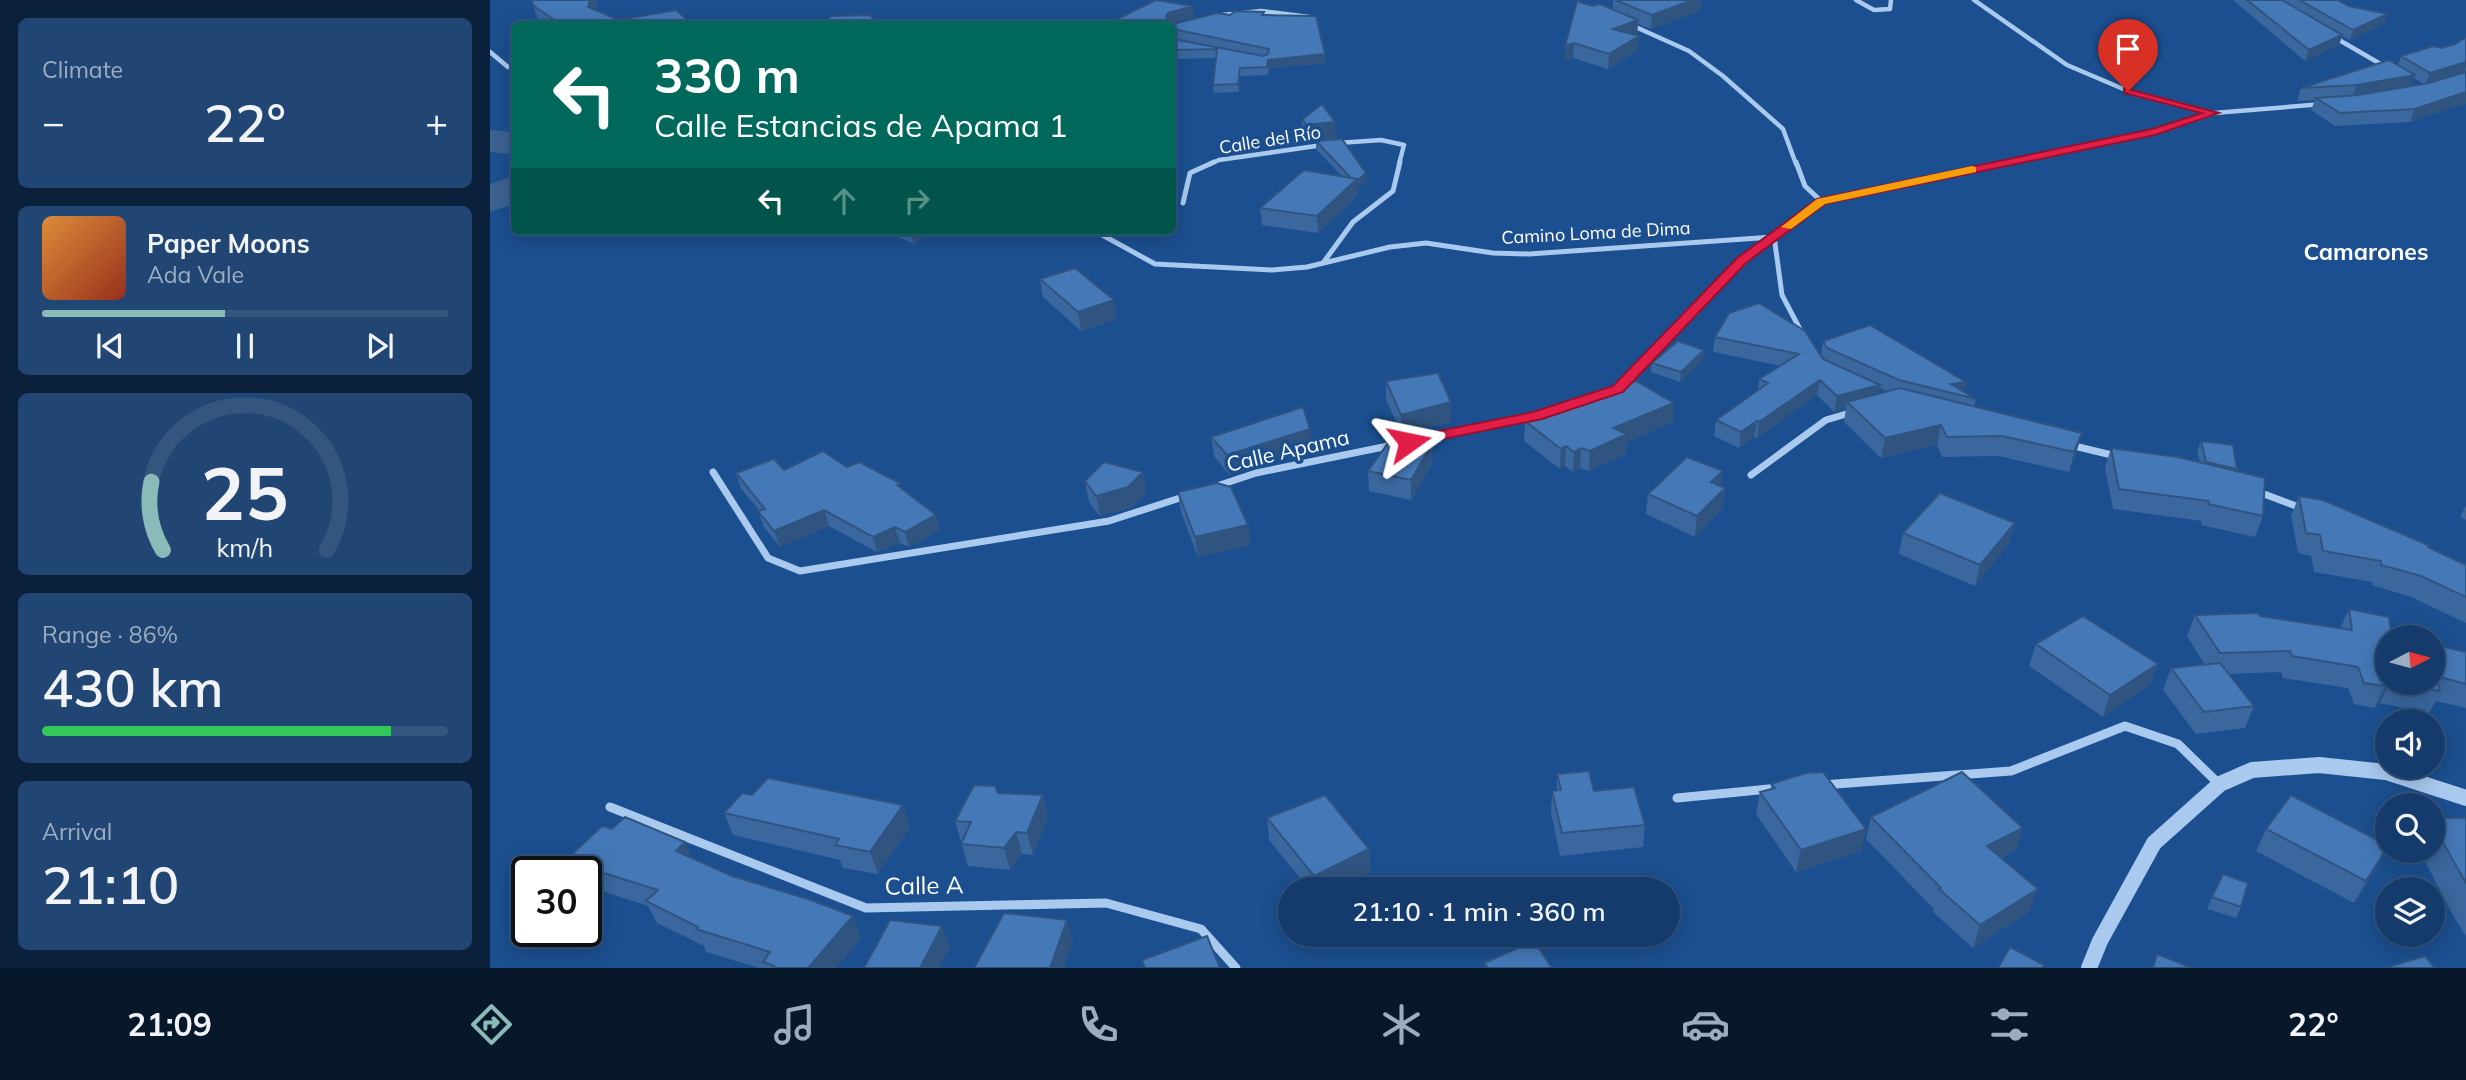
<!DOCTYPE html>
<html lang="en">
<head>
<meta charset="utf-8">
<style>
  body { margin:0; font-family:Mulish,sans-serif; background:#214673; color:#f1f3f6; height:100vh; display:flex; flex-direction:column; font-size:26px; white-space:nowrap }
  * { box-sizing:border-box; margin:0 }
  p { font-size:23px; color:#9dadc1 }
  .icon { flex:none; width:38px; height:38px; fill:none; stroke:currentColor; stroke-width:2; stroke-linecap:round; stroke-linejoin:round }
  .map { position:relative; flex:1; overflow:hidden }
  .drawer { display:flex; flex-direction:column; gap:18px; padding:18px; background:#0b203b; width:490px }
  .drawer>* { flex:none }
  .hud { position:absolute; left:21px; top:21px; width:665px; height:214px; border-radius:10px; box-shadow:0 4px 18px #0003,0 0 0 2px #33557e; background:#00695c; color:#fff; overflow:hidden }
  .needle { width:46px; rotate:84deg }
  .controls { position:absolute; left:1885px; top:625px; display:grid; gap:14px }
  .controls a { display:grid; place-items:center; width:70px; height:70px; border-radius:50%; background:#143b6b; box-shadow:0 4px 18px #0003,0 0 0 2px #33557e; font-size:35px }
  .speed { position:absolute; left:21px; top:856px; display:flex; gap:14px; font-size:35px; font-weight:700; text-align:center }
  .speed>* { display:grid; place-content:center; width:91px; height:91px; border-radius:50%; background:#143b6b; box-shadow:0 4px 18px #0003,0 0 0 2px #33557e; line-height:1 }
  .speed .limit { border:4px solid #111; border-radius:10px; background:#fff; color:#111 }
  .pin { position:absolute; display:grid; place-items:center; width:60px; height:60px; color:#fff; margin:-72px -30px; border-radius:50% 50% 50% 0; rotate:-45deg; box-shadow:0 0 7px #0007 }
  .pin .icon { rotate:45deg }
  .me { position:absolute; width:77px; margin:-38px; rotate:78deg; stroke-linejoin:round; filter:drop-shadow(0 0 5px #0008) }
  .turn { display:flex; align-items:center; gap:24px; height:147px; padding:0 28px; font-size:32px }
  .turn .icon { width:91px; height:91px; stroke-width:2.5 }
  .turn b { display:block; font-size:49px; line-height:60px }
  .lanes { display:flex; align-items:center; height:66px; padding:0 28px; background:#0003; justify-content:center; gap:35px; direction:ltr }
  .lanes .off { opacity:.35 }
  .big { font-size:52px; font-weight:600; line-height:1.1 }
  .drawer .widget { flex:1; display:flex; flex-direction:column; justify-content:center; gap:10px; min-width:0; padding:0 24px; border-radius:10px; background:#214673 }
  .drawer .dial { align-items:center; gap:0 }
  .dial svg { height:182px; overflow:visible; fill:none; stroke:#33557e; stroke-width:7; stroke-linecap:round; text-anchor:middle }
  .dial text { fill:#f1f3f6; stroke:none }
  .song { display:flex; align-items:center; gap:21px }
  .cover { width:84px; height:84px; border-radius:10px; background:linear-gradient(135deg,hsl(30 70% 55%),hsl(10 70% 35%)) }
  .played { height:7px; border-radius:4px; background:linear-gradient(90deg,#8bbbb9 45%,#33557e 45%) }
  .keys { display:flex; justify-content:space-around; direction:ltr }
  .heat { display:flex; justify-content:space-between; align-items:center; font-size:38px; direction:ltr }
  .charge { height:10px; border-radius:5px; background:linear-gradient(90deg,#34c759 86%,#33557e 0) }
  .trip { position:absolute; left:788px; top:877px; width:402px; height:70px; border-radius:35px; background:#143b6b; box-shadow:0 4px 18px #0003,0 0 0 2px #33557e; font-weight:600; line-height:70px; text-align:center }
  .dock { display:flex; height:112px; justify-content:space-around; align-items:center; background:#08182b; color:#9dadc1 }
  .dock .icon { width:49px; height:49px }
  .dock .on { color:#8bbbb9 }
  .dock b { font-size:32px; color:#f1f3f6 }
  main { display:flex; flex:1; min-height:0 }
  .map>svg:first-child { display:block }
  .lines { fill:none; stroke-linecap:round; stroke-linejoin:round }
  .river { fill:#3c6290; fill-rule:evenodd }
  .minor-far3 { stroke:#a9c9ee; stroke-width:4.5 }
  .minor-far2 { stroke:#a9c9ee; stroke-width:5 }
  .minor-far1 { stroke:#a9c9ee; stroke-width:7 }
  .minor { stroke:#a9c9ee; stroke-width:9 }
  .tertiary { stroke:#a9c9ee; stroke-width:16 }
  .wall { fill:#3a679d; fill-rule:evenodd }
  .shaded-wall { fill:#305480 }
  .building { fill:#4478b7; stroke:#305480; stroke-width:2 }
  .route { fill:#e11d48; stroke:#92132f; stroke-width:2 }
  .slow { fill:#f59e0b }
  .labels { text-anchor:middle; stroke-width:7; stroke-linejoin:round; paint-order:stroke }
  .far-street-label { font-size:18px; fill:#fff; stroke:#1b4f8f }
  .street-label { font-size:21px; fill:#fff; stroke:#1b4f8f }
  .far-district-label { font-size:23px; font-weight:bold; fill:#fff; stroke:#1b4f8f }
  .near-street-label { font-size:24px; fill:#fff; stroke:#1b4f8f }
</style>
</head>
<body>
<main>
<section class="drawer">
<div class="widget"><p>Climate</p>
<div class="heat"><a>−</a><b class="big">22°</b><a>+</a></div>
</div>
<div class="widget">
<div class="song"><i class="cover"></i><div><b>Paper Moons</b><p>Ada Vale</p></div></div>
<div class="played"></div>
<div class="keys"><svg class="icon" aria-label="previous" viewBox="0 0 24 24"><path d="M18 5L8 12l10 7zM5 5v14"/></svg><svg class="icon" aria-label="pause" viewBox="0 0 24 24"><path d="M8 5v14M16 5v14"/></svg><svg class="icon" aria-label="next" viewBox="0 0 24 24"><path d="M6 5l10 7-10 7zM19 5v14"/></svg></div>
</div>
<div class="widget dial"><svg viewBox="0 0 100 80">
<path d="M14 69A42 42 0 1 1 86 69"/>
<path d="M14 69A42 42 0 0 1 9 39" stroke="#8bbbb9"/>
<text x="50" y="56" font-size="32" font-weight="700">25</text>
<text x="50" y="72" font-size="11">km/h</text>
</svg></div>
<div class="widget"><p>Range · 86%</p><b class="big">430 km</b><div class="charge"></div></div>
<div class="widget"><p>Arrival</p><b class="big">21:10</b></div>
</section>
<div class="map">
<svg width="1976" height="968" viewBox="0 0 1976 968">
  <rect width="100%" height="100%" fill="#1b4f8f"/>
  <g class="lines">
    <path class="river" d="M0 130 24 132V154L0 152Z
      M24 176V204L0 212V184Z"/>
    <path class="minor-far3" d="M1366 0 1384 10 1400 9 1401 0
      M1484 0 1577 65 1638 91 1723 113
      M723 16 771 11 819 17
      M1139 24 1199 51 1233 76 1293 129 1306 164
      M1844 37 1894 66
      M0 52 18 67 24 68
      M848 143 891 140 914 145 909 164
      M720 164 729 160 833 145
      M1511 164 1665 132 1724 113 1833 104"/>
    <path class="minor-far2" d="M1306 162 1315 186 1331 201
      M693 203 700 173 724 162
      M605 231 665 264 782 270 817 267 900 247 936 243 1003 253 1039 254 1283 237
      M1284 236 1292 295 1313 335
      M833 263 863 222 903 191 910 162
      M1145 371 1252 260 1331 201 1519 162"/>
    <path class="minor-far1" d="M1075 406 1128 389 1147 369
      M915 443 1057 412
      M1580 445 1626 456
      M223 472 278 558 310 571 619 521 696 496
      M1261 475 1336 420 1363 412
      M724 487 766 473 903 445
      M1766 491 1814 509"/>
    <path class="minor" d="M1332 785 1521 771 1635 726 1688 744 1729 784
      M1187 798 1289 788
      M120 807 376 908 616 903 711 929 746 968"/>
    <path class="tertiary" d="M1599 968 1610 941 1664 843 1730 784 1762 770 1829 765 1896 772 1976 798"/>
  </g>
  <path class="wall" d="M41 0H108L105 10 129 20 202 24H56L48 19Z
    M1123 0H1211L1210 11 1161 29 1148 24 1147 34 1145 35 1149 36 1148 50 1118 69 1083 58 1074 61 1102 6 1123 9Z
    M1743 0H1848L1894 24 1860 40 1852 36 1849 45 1815 61Z
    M774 12V15L835 54 836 63 779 68 778 75 750 76 749 92 724 93 723 85 726 58 682 59V39L761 54 684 38 683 29 740 15Z
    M1976 37V103L1920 122 1845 126 1821 110 1825 100 1807 101 1811 88 1908 65 1911 56 1965 44ZM1924 78 1933 84 1921 86Z
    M812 120 846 138 818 141 813 136Z
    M826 141 877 181 867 189 868 195 828 233 772 225 770 208 852 176 826 149Z
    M396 231H443L424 244Z
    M550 279 627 319 591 331 553 297Z
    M1225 337 1331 355 1333 341 1476 382 1474 392 1486 399 1484 407 1592 433 1586 453 1579 472 1508 456 1452 457 1447 445 1391 458 1354 422 1356 408 1344 412 1327 395 1267 438 1264 437 1249 448 1224 436 1226 420 1268 390 1269 379 1291 366 1223 352ZM1390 388 1398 392 1388 394Z
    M1214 350 1213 360 1190 382 1161 372 1162 363Z
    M896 381 961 402V422L912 434 896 400Z
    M1085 406 1183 422 1137 442 1136 454 1099 471 1090 468 1083 472 1075 466 1070 469 1034 441 1035 421Z
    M820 429 822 448 739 475 724 456 721 437Z
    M1711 441 1747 469 1746 471 1773 516 1765 537 1711 525 1712 521 1623 509 1615 468 1621 448 1710 462 1707 451Z
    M942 464 921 500 879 491 878 471Z
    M357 467 412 489 446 515 450 530 419 547 410 543 387 552 339 526 290 547 274 527 268 511H270L251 489 246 474Z
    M653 472 656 493 642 507 610 516 599 502 595 481Z
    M1231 486 1235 488 1233 508 1205 537 1156 514 1158 494Z
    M688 492 761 545 708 557 691 512Z
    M1809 496 1938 547 1976 565V623L1921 597 1882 585V582L1824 572 1821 556 1808 553 1801 516Z
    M1976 505V520L1970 517Z
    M1525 523 1519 543 1485 586 1409 554 1413 533Z
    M1859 609 1897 682H1942V644L1976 652V708L1946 701 1939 713 1890 703 1884 708 1864 704 1858 688 1793 678 1791 672 1738 674 1764 706 1755 728 1706 734 1673 690 1681 668 1715 665 1697 636 1705 615 1770 616 1850 628Z
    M1546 644 1668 664 1660 685 1613 717 1539 666Z
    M1067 774 1104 791 1155 825 1153 847 1070 856 1061 813 1062 791 1067 790Z
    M1281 784 1376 829 1371 851 1306 872 1266 814 1270 792 1281 789Z
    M508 793 553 795 558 817 543 855 532 854 520 870 478 866 465 821Z
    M262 795 413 805 420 827 388 874 353 868 350 860 243 835 234 813Z
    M1381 817 1533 828 1526 850 1511 858 1540 911 1483 948 1443 912 1444 909 1376 839Z
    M777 818 879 849 881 871 845 889H819L779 840Z
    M1942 818H1976V936L1964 917 1929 850H1942Z
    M1776 829 1886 868 1864 903 1766 851Z
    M203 858 371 938 346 968H269L216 952 214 946 167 923 158 906 96 886V872H81L75 861Z
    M1733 874 1751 907 1746 918 1717 909Z
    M1021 934H1061V937L1024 945Z"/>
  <path class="shaded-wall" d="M100 0H108L102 19 98 7Z
    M1203 0H1211L1210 11 1161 29 1162 15Z
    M703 6 704 17 680 24H674L678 13Z
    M1898 14 1894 24 1860 40 1863 30Z
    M1148 20 1147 34 1123 43V29Z
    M1852 35 1849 45 1815 61 1819 50Z
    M1149 36 1148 50 1118 69 1119 54Z
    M1084 43 1083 58 1074 61 1075 46Z
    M835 54 836 63 779 68 778 75V60Z
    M1976 62 1975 72 1935 85 1940 73Z
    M750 68V76L749 92 748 84Z
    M1925 75 1921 87 1862 97 1867 85Z
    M1976 92V103L1920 122 1925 109Z
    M845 122 846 138 818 141 817 125Z
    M876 173 877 181 867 189 868 195 828 233 827 216 867 179Z
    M420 231H443L424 244Z
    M624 300 627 319 591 331 588 312Z
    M1214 350 1213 360 1190 382 1191 372Z
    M1330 380 1327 395 1267 438 1269 422Z
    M1476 382 1473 395 1461 384Z
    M1390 385 1387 400 1357 402 1356 408 1344 412 1347 396Z
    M961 402V422L912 434 911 415Z
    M1184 403 1183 422 1137 442 1136 454 1099 471 1100 451 1123 428Z
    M1267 421 1264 437 1249 448 1251 432Z
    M1451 425 1447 445 1391 458 1395 438Z
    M820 429 822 448 739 475 737 455Z
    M1592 433 1586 453 1579 472 1584 452Z
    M942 444V464L921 500V480Z
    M1076 446 1075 466 1070 469 1071 449Z
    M1091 448 1090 468 1083 472 1084 452Z
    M1233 471 1230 491 1221 482Z
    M653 472 656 493 642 507 610 516 606 496Z
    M1235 488 1233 508 1205 537 1207 516Z
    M334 510 339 526 290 547 284 531Z
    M446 515 450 530 419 547 415 532Z
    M1525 523 1519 543 1485 586 1490 565Z
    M758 525 761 545 708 557 705 537Z
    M405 527 410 543 387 552 383 537Z
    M1668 664 1660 685 1613 717 1620 695Z
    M1900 682 1890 703 1884 708 1895 686Z
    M553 795 558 817 543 855 537 833Z
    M413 805 420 827 388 874 380 852Z
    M1533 828 1526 850 1491 868 1497 846Z
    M1376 829 1371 851 1306 872 1311 850Z
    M526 832 532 854 520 870 514 848Z
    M195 842 206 864 186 851Z
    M1897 848 1886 868 1864 903 1876 881Z
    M879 849 881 871 845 889H825L824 876Z
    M1548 889 1540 911 1483 948 1490 925Z
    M363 916 371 938 346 968H318Z
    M577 920 583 943 574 968H560Z
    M452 926 460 948 449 968H430Z
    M1025 934H1061V937L1024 945Z"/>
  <path class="building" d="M41 0H100L98 7 129 20 186 10 202 24H70L44 6Z
    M666 0 703 6 678 13 676 17 679 21 674 24H617Z
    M1125 0H1203L1162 15Z
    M1757 0H1792L1852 35 1819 50Z
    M1809 0H1848L1859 6 1898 14 1863 30Z
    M1087 1 1102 6 1110 4 1148 20 1123 29 1149 36 1119 54 1084 43 1075 46Z
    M745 11 774 12 772 15 826 16 835 54 778 60 777 67 750 68 748 84 723 85 727 49 682 50V39L773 56 778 54 779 49 683 29 684 24 727 13 740 15Z
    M380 15 388 24H335L341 16Z
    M1976 37V62L1940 73 1911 56 1943 46 1951 48 1965 44Z
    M1899 60 1925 75 1867 85 1811 88Z
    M1976 72V92L1925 109 1850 113 1826 98 1868 95 1939 83Z
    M832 104 845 122 817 125 812 120Z
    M852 139 876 173 867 181V179L861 178 826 141Z
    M814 170 867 179 827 216 770 208Z
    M585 268 624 300 588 312 550 279Z
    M1269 303 1315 331 1333 359 1390 385 1347 396 1330 380 1269 422 1267 421 1251 432 1226 420 1278 383 1269 379 1309 354 1225 337 1239 313Z
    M1380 325 1476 382 1461 384 1486 399 1409 380 1337 348 1333 341Z
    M1188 341 1214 350 1191 372 1162 363Z
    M948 373 961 402 911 415 896 381Z
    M1146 381 1184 403 1123 428 1137 434 1100 451 1091 448 1084 452 1076 446 1071 449 1035 421 1079 402 1085 406Z
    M1410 388 1592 433 1584 452 1512 436 1457 437 1451 425 1395 438 1357 402Z
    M813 407 820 429 737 455 721 437Z
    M903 436 942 444 921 480 878 471Z
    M1711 441 1743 445 1747 469 1716 462Z
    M1621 448 1688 457 1775 478 1773 516 1718 504 1719 501 1629 489Z
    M333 451 357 467 369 462 410 483 407 485 446 515 415 532 405 527 383 537 334 510 284 531 268 511 275 509 246 473 284 459 294 470Z
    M1197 457 1233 471 1221 482 1235 488 1207 516 1158 494Z
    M614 462 653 472 638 487 606 496 595 481Z
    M727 483 741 487 758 525 705 537 688 492Z
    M1450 493 1525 523 1490 565 1413 533Z
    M1809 496 1833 500 1938 545V547L1976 565V597L1931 576 1891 565V561L1833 551 1830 535 1816 533Z
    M1859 609 1899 617 1901 630 1923 634 1924 637H1897V682H1900L1895 686 1874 683 1868 667 1802 656 1800 651 1730 653 1705 615 1768 613 1770 616 1862 630Z
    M1593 616 1668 664 1620 695 1546 644Z
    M1942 644 1976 652V684L1946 676 1950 691 1905 682H1942Z
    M1730 663 1764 706 1714 712 1681 668Z
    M1099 771 1104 791 1144 787 1155 825 1072 833 1062 791 1071 790 1067 774Z
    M1333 772 1376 829 1311 850 1270 792 1285 788 1281 784 1316 773Z
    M1472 772 1533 828 1497 846 1548 889 1490 925 1449 889 1451 888 1381 817Z
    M278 778 413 805 380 852 345 845 349 839 234 813 252 793 262 795Z
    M484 785 505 786 508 793 553 795 537 833 526 832 514 848 471 844 481 822 465 821Z
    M835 795 879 849 824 876 777 818Z
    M1801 795 1897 845V848L1876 881 1776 829Z
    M135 817 195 842 186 851 242 876 321 900 363 916 318 968H282L284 966 273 962 280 952 206 929 208 927 156 901 168 890 75 861 112 826 122 829Z
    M1942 818H1976V883L1942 823Z
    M1733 874 1758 883 1751 907 1722 897Z
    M514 913 577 920 560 968H484Z
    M400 920 452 926 430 968H374Z
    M717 936 730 968H655L652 960Z
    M1044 941 1062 968H994L997 967 994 963Z
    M1520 947 1554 965 1552 968H1508Z
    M1667 954 1702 968H1663Z
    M1935 956 1945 968H1895Z"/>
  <path class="route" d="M1634 88 1729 113 1665 135 1335 204 1256 263 1133 392 1052 419 919 446 911 442 919 437 1043 412 1123 386 1247 258 1327 199 1662 129 1712 113 1634 93Z"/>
  <path class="slow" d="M1482 166 1486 167V172L1335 204 1301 229 1291 227 1327 199Z"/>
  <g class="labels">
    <g class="far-street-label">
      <text transform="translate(780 140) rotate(-9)" y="6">Calle del Río</text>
      <text transform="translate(1106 233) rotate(-3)" y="6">Camino Loma de Dima</text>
    </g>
    <g class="street-label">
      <text transform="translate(798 451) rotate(-13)" y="7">Calle Apama</text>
    </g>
    <g class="far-district-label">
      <text x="1876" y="260">Camarones</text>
    </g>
    <g class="near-street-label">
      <text transform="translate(434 886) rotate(-1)" y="8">Calle A</text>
    </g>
  </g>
</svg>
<div class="controls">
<a><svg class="needle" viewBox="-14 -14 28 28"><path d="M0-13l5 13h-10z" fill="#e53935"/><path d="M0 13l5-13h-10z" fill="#9dadc1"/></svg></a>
<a><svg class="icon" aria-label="sound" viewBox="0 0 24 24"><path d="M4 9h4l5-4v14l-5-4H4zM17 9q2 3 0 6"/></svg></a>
<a><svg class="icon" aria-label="search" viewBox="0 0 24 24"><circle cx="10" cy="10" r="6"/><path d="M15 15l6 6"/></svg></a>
<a><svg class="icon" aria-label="layers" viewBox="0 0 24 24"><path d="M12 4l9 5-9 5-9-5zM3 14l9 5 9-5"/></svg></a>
</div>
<div class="speed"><div class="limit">30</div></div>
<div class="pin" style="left:1638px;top:91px;background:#d93025"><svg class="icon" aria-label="arrive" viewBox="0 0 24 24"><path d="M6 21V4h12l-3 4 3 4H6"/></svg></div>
<svg class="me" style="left:919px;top:442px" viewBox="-20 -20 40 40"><path d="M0-17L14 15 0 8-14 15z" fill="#e11d48" stroke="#fff" stroke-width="4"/></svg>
<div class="trip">21:10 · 1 min · 360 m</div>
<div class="hud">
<div class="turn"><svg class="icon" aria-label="left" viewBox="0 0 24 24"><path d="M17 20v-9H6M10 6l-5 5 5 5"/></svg><div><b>330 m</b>Calle Estancias de Apama 1</div></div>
<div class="lanes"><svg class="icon" aria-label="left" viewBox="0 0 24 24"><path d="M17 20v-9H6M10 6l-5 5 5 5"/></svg><svg class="icon off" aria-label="ahead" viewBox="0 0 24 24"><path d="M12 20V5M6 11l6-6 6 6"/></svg><svg class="icon off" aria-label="right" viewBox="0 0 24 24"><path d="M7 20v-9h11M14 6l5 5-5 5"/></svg></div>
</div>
</div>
</main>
<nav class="dock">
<b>21:09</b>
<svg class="icon on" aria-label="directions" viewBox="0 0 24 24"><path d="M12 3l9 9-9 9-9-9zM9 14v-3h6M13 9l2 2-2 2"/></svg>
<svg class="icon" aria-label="music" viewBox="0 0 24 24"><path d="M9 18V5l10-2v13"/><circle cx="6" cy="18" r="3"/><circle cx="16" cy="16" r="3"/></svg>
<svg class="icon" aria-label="phone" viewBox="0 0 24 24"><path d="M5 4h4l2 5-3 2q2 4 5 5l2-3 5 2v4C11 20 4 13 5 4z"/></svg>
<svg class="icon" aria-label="climate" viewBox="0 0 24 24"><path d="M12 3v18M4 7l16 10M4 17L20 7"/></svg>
<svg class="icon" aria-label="car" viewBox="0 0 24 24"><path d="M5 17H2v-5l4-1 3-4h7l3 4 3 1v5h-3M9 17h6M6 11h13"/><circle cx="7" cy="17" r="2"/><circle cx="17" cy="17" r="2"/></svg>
<svg class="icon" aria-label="filters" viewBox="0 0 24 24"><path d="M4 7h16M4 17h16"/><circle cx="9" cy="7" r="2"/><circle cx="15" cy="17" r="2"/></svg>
<b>22°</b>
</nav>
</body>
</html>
